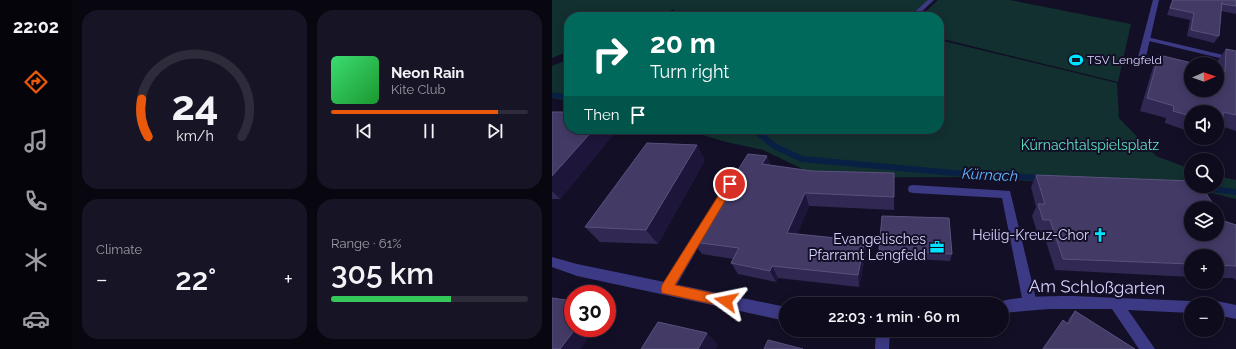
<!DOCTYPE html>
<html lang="en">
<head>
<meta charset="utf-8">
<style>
  body { margin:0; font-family:Raleway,sans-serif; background:#171425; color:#f1f3f6; height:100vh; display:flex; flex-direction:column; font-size:15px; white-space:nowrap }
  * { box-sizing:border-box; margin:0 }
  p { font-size:13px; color:#9b9ba3 }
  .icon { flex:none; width:22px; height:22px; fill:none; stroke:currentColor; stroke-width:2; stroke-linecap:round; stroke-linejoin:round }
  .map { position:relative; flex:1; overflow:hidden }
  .drawer { display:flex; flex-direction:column; gap:10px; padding:10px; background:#08060f; width:480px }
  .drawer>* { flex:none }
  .top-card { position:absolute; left:12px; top:12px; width:380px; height:122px; border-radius:16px; box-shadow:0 2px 10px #0003,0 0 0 1px #2e2b3b; background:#00695c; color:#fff; overflow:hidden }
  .needle { width:26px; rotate:88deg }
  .controls { position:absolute; left:632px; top:57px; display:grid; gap:8px }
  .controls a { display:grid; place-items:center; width:40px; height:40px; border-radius:50%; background:#0e0b1c; box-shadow:0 2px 10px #0003,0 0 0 1px #2e2b3b; font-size:20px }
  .speed { position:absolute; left:12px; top:285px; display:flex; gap:8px; font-size:20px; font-weight:700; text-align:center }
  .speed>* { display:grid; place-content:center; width:52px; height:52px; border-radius:50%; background:#0e0b1c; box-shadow:0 2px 10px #0003,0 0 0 1px #2e2b3b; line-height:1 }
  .speed .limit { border:6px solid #d22; background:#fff; color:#111 }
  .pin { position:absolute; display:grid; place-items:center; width:34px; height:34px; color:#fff; margin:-17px; border:2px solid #fff; border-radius:50%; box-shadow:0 1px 4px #0007 }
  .me { position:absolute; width:44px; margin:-22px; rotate:282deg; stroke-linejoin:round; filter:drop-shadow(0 0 3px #0008) }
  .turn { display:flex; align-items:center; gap:14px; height:84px; padding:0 20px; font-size:18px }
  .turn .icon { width:52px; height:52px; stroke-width:2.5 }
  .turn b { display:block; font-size:28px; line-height:34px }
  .then { display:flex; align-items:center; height:38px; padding:0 20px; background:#0003; gap:8px; font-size:15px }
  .big { font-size:30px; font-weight:600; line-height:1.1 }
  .drawer .card { flex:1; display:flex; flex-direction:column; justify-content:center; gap:6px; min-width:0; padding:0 14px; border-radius:16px; background:#171425 }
  .drawer .dial { align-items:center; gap:0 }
  .dial svg { height:104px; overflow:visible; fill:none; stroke:#2e2b3b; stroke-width:7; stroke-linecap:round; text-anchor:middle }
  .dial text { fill:#f1f3f6; stroke:none }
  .song { display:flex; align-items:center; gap:12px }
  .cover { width:48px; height:48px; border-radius:6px; background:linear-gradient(135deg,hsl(140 70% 55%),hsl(130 70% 35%)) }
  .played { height:4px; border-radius:2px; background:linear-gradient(90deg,#ea580c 85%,#2e2b3b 85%) }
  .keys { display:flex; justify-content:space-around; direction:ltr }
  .heat { display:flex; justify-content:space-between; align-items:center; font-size:22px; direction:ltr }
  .charge { height:6px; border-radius:3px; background:linear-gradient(90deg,#34c759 61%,#2e2b3b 0) }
  .drawer .tiles { flex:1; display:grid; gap:10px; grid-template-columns:repeat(2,1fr) }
  .trip { position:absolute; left:227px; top:297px; width:230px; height:40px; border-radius:20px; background:#0e0b1c; box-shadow:0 2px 10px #0003,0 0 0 1px #2e2b3b; font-weight:600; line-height:40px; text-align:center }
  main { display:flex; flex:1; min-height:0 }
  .menu { display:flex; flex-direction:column; width:72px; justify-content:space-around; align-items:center; background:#06040b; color:#9b9ba3 }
  .menu .icon { width:28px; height:28px }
  .menu .selected { color:#ea580c }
  .menu b { font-size:18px; color:#f1f3f6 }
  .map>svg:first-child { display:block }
  .green { fill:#12302f }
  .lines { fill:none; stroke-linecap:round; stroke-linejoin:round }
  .stream-far1 { stroke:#0a1f44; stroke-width:5 }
  .stream { stroke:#0a1f44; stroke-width:6 }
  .lane { fill:#3d3a85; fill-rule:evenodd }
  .street { fill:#3d3a85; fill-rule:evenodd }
  .wall { fill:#312854 }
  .shaded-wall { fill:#1d163a }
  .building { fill:#433a66; stroke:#5a527e }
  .route { fill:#ea580c; stroke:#983908 }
  .labels { text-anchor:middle; stroke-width:4; stroke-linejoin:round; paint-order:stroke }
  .far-poi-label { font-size:12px; fill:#d9d4ff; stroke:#130f26; text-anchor:start }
  .park-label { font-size:14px; fill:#5fe0c0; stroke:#130f26 }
  .poi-label { font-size:14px; fill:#d9d4ff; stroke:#130f26; text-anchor:end }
  .water-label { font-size:15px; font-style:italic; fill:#62b6ff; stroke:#130f26 }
  .near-street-label { font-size:17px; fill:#d9d4ff; stroke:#130f26 }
</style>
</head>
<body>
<main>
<nav class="menu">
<b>22:02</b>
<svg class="icon selected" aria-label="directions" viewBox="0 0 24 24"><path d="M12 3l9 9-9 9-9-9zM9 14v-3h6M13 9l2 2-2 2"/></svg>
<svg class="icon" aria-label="music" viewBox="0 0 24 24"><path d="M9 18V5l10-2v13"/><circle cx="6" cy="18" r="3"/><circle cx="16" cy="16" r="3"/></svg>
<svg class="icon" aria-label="phone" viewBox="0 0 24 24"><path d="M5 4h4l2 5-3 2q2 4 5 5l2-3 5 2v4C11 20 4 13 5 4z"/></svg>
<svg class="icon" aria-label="climate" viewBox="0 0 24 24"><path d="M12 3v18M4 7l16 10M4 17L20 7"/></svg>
<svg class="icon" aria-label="car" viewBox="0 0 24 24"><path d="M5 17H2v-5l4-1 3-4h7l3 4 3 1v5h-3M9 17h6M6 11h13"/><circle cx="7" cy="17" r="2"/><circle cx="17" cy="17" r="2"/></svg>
</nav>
<section class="drawer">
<div class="tiles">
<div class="card dial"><svg viewBox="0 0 100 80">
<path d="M14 69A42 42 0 1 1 86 69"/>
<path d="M14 69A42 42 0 0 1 9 40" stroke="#ea580c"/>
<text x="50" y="56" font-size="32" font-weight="700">24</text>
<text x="50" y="72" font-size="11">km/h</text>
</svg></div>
<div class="card">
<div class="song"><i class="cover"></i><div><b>Neon Rain</b><p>Kite Club</p></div></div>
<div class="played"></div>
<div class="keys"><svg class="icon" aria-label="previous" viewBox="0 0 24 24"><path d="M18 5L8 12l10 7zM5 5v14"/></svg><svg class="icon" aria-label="pause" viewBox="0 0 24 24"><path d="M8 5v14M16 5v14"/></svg><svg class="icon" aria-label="next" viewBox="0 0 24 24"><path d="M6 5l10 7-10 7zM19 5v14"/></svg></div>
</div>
<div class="card"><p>Climate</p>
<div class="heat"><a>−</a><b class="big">22°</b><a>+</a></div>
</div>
<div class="card"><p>Range · 61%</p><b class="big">305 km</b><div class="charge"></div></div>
</div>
</section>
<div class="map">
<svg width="684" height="349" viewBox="0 0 684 349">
  <rect width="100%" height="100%" fill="#130f26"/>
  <path class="green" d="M0 0H377L357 17H111L120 13 123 9 102 17H17V51L0 58Z
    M386 0H458L579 24 566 82 387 38V17H368Z
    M387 40 565 83 567 118 604 156 639 169V186H665V176L684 180V199L648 190 404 177 263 178V175L211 150 174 142 131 129H387Z
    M17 59V101L0 98V66Z"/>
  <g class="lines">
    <path class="stream-far1" d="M0 95 17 97
      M202 129 209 135"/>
    <path class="stream" d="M208 134 222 146 250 159 402 173 491 178
      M644 187 684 192"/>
    <path class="lane" d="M376 0H382L364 17H357Z
      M595 37 684 58V62L593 40V38Z
      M361 185 458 191 485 303 483 308 478 309 473 308 471 303 450 198 361 193 357 192 356 189 357 186Z
      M149 227 153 229 155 232 120 293 115 295 110 293 109 289 110 285 145 229Z"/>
    <path class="street" d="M601 0H607L593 61 589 63 585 61Z
      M0 257 25 264 234 307V321L25 276 0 267Z
      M521 296 639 301 644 304H639V313L576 310 603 349H587L560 309H497L450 313V304H445C452 296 507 296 521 296Z
      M665 301 684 305V319L665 315V304H660Z
      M324 330H338L337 349H323Z"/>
  </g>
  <path class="wall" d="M620 0H684V14L669 11 667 36 662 43 635 36 638 20 615 15Z
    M674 49 684 51V131L666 125 665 126V112H639V132L613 123 614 118 588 111 601 67 607 55 665 90 666 60Z
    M0 112 17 129H66L8 199H0Z
    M215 156 218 165 260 171 342 173V210L257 206 245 234 313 241 314 253 307 287 226 278 224 282 186 274 179 263 181 259 150 254 141 242Z
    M153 160 106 244 48 242 33 227Z
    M484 175 684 225V280L681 278H665V256H639V277L503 270 491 232H485L480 216 484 207 479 187Z
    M327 250 400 254 398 261 327 257Z
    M523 311 583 349H490L506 327 511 320 515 323 517 318Z"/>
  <path class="shaded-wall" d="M42 129H66L8 199 0 191V176Z
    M145 145 153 160 106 244 94 230Z
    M215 156 219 169 210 164Z
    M253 193 257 206 240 245 235 233Z
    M313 241 314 253 307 287 306 275Z
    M220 266 226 278 224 282 218 271Z
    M24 328H43L29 349H8Z
    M155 333 166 344 164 349H146Z"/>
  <path class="building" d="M621 0H684V6L670 4V2L667 36 639 30 642 13 618 8Z
    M674 49 684 51V115L671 112V119L665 117V112H639V116L621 111 622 106 595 98 607 55 644 64H639V90H665V69L673 71Z
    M0 112H17V129H42L0 176Z
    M95 143 145 145 94 230 33 227Z
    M196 154 215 156 210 164 260 171 342 173V197L253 193 235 233 313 241 306 275 220 266 218 271 179 263 187 248 141 242Z
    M484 175 639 181V186H649L664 208H639V234H665V210L672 221 684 225V266L665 265V256H639V264L511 259 498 220H491L486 204H493Z
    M330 216 397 218 400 254 327 250Z
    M0 298 21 301V328H24L8 349H0Z
    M523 311 583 349H491L511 320 516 324Z
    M106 322 155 333 146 349H89Z
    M216 340 251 349H212Z"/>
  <path class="route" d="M178 181 183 184 123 285 174 296 179 297 180 301 179 305 174 307 110 293 109 289 110 285 175 182Z"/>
  <defs>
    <symbol id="stadium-bare" viewBox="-9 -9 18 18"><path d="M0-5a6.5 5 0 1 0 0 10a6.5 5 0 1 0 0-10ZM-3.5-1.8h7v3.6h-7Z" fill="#00e5ff" stroke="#130f26" stroke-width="2.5" paint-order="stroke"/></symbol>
    <symbol id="church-bare" viewBox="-9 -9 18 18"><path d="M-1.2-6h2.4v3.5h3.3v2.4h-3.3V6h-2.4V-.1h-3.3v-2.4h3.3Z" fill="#00e5ff" stroke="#130f26" stroke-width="2.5" paint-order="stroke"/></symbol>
    <symbol id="office-bare" viewBox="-9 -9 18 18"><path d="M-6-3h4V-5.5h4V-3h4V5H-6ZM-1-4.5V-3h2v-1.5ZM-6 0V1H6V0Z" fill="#00e5ff" stroke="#130f26" stroke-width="2.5" paint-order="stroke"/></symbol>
  </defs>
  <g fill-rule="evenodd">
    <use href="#stadium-bare" x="514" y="50" width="20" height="20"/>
    <use href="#church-bare" x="538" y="225" width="20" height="20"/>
    <use href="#office-bare" x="375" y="237" width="20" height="20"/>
  </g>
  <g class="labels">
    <g class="far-poi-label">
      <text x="535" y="64">TSV Lengfeld</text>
    </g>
    <g class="park-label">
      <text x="538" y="150">Kürnachtalspielsplatz</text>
    </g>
    <g class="poi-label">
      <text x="537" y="240">Heilig-Kreuz-Chor</text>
      <text x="374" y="244">Evangelisches<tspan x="374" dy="16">Pfarramt Lengfeld</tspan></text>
    </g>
    <g class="water-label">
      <text transform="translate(438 175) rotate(3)" y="5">Kürnach</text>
    </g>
    <g class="near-street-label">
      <text transform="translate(545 287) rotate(1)" y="6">Am Schloßgarten</text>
    </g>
  </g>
</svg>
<div class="controls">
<a><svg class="needle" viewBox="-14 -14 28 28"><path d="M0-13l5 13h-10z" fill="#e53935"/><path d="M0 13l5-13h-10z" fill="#9b9ba3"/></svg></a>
<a><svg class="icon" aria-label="sound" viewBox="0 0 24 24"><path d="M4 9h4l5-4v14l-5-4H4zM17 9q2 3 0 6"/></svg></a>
<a><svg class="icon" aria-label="search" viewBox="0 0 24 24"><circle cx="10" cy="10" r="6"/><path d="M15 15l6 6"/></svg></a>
<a><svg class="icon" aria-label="layers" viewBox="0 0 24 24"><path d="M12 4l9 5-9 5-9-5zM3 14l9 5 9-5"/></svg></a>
<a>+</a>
<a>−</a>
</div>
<div class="speed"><div class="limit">30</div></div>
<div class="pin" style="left:178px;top:184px;background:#d93025"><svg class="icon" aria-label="arrive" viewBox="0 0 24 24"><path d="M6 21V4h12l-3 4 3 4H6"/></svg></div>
<svg class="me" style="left:174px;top:301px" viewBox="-20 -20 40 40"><path d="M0-17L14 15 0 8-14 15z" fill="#ea580c" stroke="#fff" stroke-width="4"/></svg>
<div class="trip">22:03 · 1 min · 60 m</div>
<div class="top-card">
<div class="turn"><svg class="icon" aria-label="right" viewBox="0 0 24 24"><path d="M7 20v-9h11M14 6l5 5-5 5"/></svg><div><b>20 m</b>Turn right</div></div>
<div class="then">Then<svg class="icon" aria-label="arrive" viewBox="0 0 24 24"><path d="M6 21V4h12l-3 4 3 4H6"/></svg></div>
</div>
</div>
</main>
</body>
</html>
